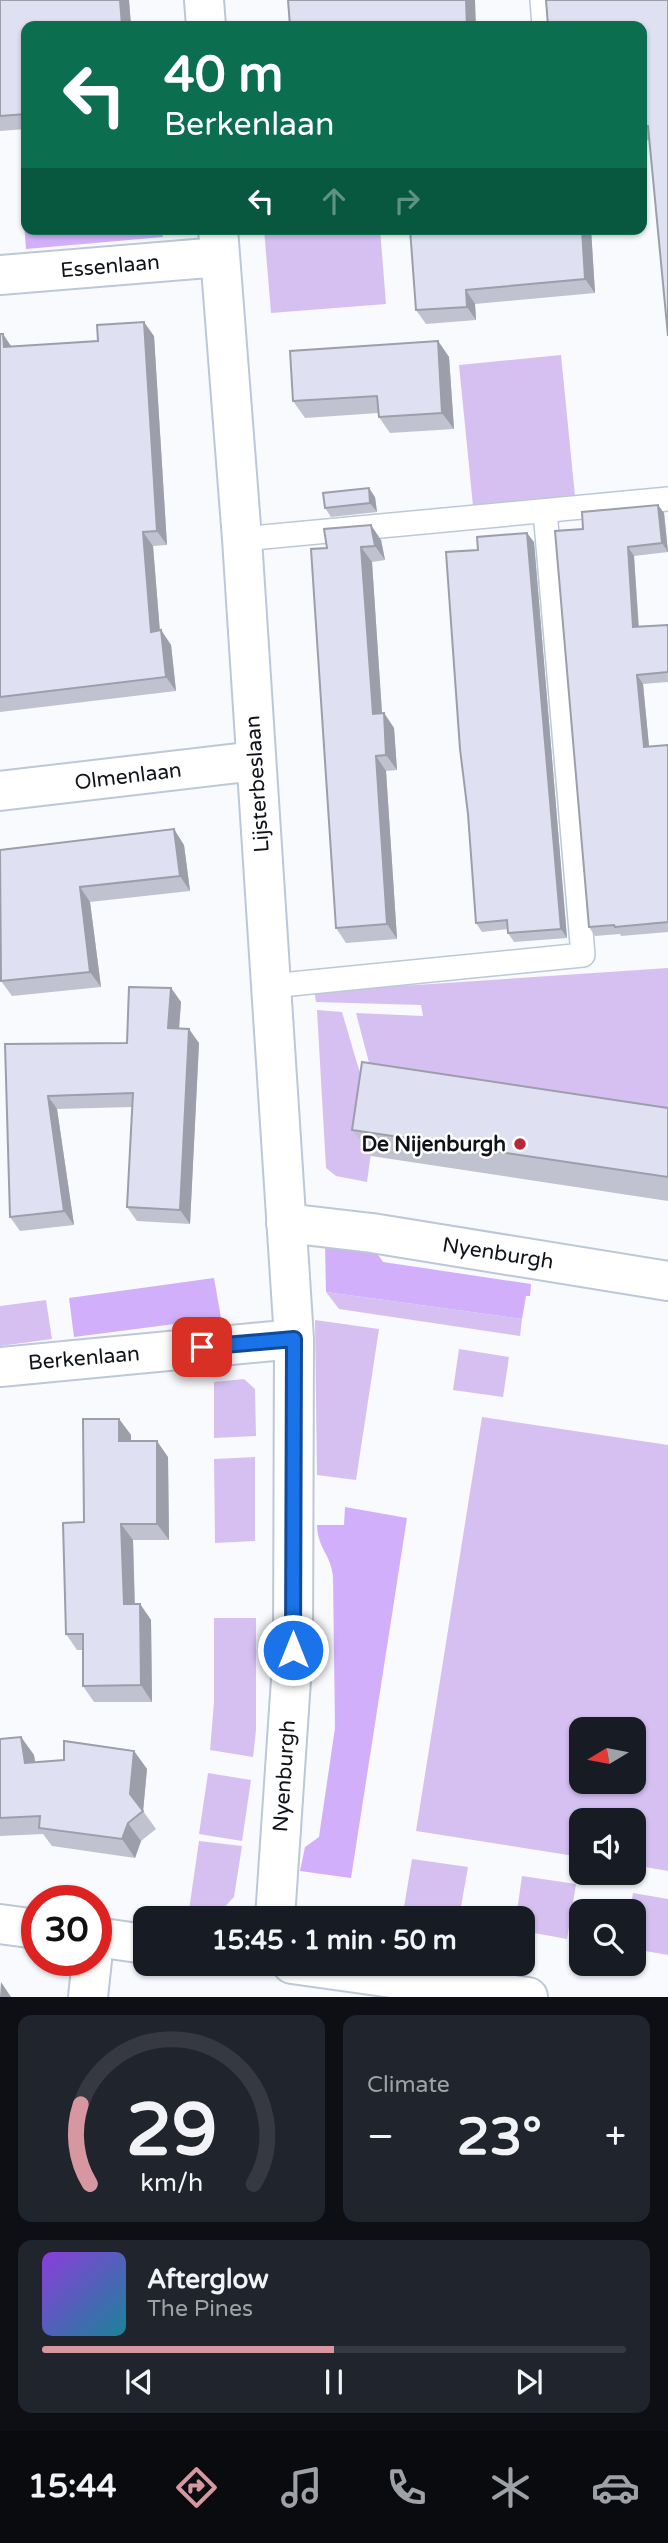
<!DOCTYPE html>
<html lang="en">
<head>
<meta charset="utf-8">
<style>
  body { margin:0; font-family:"Varela Round",sans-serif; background:#20242c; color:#f1f3f6; height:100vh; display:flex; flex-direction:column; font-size:26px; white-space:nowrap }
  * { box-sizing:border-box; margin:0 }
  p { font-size:23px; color:#9ea1a6 }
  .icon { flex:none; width:38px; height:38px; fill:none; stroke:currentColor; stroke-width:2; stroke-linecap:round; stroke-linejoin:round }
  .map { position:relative; height:1997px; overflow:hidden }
  .drawer { display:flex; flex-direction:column; gap:18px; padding:18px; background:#0d0f14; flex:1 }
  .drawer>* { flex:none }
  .top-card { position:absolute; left:21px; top:21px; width:626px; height:214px; border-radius:14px; box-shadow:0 2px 5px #0004; background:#0b6e4f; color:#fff; overflow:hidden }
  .needle { width:46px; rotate:260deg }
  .fabs { position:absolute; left:569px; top:1717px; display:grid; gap:14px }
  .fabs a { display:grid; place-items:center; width:77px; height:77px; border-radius:14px; background:#171b24; box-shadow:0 2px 5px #0004; font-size:35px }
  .speed { position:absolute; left:21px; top:1885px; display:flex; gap:14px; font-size:35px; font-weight:700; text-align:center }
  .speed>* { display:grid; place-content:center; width:91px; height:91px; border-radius:50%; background:#171b24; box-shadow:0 2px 5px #0004; line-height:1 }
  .speed .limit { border:10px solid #d22; background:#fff; color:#111 }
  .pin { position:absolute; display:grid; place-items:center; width:60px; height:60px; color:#fff; margin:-30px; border-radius:14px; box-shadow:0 4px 10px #0006 }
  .me { position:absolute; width:77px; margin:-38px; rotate:0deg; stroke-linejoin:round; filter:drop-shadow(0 0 5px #0008) }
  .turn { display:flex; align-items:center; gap:24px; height:147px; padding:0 28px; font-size:32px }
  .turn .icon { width:91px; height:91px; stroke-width:2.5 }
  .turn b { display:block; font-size:49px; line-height:60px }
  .lanes { display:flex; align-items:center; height:66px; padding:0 28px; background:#0003; justify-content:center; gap:35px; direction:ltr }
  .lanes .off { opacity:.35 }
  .big { font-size:52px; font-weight:800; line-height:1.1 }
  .drawer .widget { flex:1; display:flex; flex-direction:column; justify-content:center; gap:10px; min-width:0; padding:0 24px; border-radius:14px; background:#20242c }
  .drawer .dial { align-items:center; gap:0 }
  .dial svg { height:182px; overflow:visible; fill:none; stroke:#363941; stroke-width:7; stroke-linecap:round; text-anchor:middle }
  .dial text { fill:#f1f3f6; stroke:none }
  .song { display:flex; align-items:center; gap:21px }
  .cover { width:84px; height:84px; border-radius:10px; background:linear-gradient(135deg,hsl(270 70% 55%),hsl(190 70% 35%)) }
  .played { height:7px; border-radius:4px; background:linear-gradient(90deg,#d797a1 50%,#363941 50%) }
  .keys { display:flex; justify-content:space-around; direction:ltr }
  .heat { display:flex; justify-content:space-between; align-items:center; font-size:38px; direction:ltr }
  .drawer .tiles { flex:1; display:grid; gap:18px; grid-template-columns:1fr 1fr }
  .widget:last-child { grid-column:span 2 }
  .trip { position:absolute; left:133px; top:1906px; width:402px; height:70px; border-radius:14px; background:#171b24; box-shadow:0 2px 5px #0004; font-weight:800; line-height:70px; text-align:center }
  .tabs { display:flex; height:112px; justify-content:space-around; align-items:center; background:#090b0e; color:#9ea1a6 }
  .tabs .icon { width:49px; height:49px }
  .tabs .selected { color:#d797a1 }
  .tabs b { font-size:32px; color:#f1f3f6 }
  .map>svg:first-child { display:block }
  .green { fill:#d6c0f2; fill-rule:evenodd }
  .forest { fill:#d2affb }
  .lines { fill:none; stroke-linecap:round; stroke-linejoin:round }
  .lane-casing { stroke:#bcc8d7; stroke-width:26 }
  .street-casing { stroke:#bcc8d7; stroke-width:42 }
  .secondary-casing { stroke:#bcc8d7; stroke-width:42 }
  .lane { stroke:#fff; stroke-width:23 }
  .street { stroke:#fff; stroke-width:38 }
  .secondary { stroke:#fff; stroke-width:38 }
  .wall { fill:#c0c2d0 }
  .shaded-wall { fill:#9c9ea9 }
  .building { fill:#dfe1f2; stroke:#9c9ea9; stroke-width:2 }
  .route-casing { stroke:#114b97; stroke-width:18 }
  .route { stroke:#1a73e8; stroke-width:12 }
  .poi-dot { fill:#b82739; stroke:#fff; stroke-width:2.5 }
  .labels { text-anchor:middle; stroke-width:5; stroke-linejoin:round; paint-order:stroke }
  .street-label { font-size:21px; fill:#101419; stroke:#fff }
  .poi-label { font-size:21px; font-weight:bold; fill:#101419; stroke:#fff; text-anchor:end }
</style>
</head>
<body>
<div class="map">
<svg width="668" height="1997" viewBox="0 0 668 1997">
  <rect width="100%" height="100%" fill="#f8fafe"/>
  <path class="green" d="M264 229H380L386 304 271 313Z
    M561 355 575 496 473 506 459 365Z
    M668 968V1127L373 1078 356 1013 423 1016 421 1005 316 1002 314 989 416 985Z
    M317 1010 342 1012 375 1124 367 1182 336 1176 326 1168Z
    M326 1292 522 1319 520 1336 339 1309Z
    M46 1300 52 1339 0 1346V1306Z
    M315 1320 379 1329 356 1480 317 1475Z
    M459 1349 509 1357 503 1397 453 1390Z
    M244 1379 255 1389 256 1436 214 1438V1382Z
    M482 1417 668 1445V1871L634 1865V1820H581V1857L416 1831ZM581 1729H634V1782H581Z
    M255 1457V1541L215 1543 214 1459Z
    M214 1618H256V1730L253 1757 210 1750 214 1702Z
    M208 1773 251 1780 242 1841 199 1834Z
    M199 1841 242 1846 234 1897 218 1914 189 1910Z
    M412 1859 468 1867 459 1918H438L403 1913Z
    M522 1876 576 1884 567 1939 523 1931V1918H516Z
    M633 1893 668 1899V1955L634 1949V1911H630Z"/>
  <path class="forest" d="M23 208H26V229H162L163 237 26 249Z
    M325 1244 372 1246 383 1262 531 1284 530 1296H526L522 1319 326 1292Z
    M214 1278 221 1318 74 1337 69 1298Z
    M345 1507 407 1518 351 1878 300 1871 305 1847 319 1837 335 1728 333 1577C331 1554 318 1550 317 1525H344Z"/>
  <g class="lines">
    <defs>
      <path id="lane" d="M542 0 544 26
        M242 539 668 499
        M271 986 583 955 545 511"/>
      <path id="street" d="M204 0 206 26
        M218 229 242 539 294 1339 293 1650 275 1918
        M0 275 220 257
        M0 791 255 761
        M286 1223 372 1233 668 1281
        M0 1367 294 1339
        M88 1997 92 1960"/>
      <path id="secondary" d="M0 1924 37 1929
        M96 1937 145 1944
        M292 1964 528 1997"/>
    </defs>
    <use href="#lane" class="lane-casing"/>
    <use href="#street" class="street-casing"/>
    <use href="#secondary" class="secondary-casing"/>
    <use href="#lane" class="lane"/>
    <use href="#street" class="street"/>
    <use href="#secondary" class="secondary"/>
  </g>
  <path class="wall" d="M0 0H129L131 26H26V129L0 131Z
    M668 0 649 140 642 141V26Z
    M591 229 595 293 475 304 476 320 426 324 416 310Z
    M0 334 12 347 154 336 167 545 153 546 160 631 161 630 171 645 176 691 0 712Z
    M438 341 449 357 454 429 390 433 379 417 378 413 305 418 293 401Z
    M375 497 377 512 331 517 325 508Z
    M658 505 664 513 668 552 634 556 639 626 668 625V682L643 684 649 747 668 745V932L621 936 620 934 595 936 589 927 583 529Z
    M381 540 385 560 372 562 382 713H384L394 728 397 770 386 771 397 939 346 943 336 928 327 548Z
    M534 542 567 938 514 942 508 933V929L482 932 476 923 478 550Z
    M184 845 190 891 90 902 101 987 12 996 1 981 0 850Z
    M171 988 181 1002 179 1029 199 1043 190 1224 137 1221 127 1207 132 1107 57 1109 74 1225 20 1231 10 1217 5 1044 127 1043Z
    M668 1108V1201L371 1156 352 1130Z
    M119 1419 131 1435V1441L168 1457 169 1540H133L135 1604H140L151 1620 152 1702H94L83 1686V1650H77L66 1634 84 1522Z
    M21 1737 34 1755 35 1762 64 1760 134 1751 147 1769 143 1811 156 1829 141 1841 135 1858 52 1846 43 1834 0 1836V1739Z"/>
  <path class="shaded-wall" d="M120 0H129L131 26H122Z
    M466 0H475L476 26H467Z
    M582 229H591L595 293 585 279Z
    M466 290 475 304 476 320 467 307Z
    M144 322 154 336 167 545 157 531Z
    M3 334 13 349 4 347Z
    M438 341 449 357 454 429 442 413Z
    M369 488 375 497 377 512 370 503Z
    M658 505 664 513 668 552 662 543Z
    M371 525 381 540 385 560 375 546Z
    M143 532 153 546 161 646 151 632Z
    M527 533 534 542 567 938 561 929Z
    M361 547 372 562 383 729 373 714Z
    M628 547 634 556 639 636 633 627Z
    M161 630 171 645 176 691 166 677Z
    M637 675 643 684 650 756 644 747Z
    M384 713 394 728 397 770 386 755Z
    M376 756 386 771 397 939 387 924Z
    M174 829 184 845 190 891 180 876Z
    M80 887 90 902 101 987 90 972Z
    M171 988 181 1002 178 1042 168 1028Z
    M189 1029 199 1043 190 1224 180 1210Z
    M48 1096 57 1109 74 1225 64 1211Z
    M119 1419 131 1435V1457L119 1441Z
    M157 1441 168 1457 169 1540 157 1524Z
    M121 1524 133 1540 135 1620 124 1604Z
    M140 1604 151 1620 152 1702 141 1685Z
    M21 1737 34 1755 38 1781 25 1763Z
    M134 1751 147 1769 143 1812 130 1794Z
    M128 1823 141 1841 135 1858 122 1839Z
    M1 1982 11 1997H0Z"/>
  <path class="building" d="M0 0H120L122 26H26V114L0 116Z
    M288 0H466L467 26H290Z
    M546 0H668V336L648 126H642V26H548Z
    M410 229H582L585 279 466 290 467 307 416 310Z
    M144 322 157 531 143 532 151 632 161 630 166 677 0 697V334H3L4 347 98 341 97 325Z
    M438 341 442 413 379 417 377 396 293 401 290 351Z
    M369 488 370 503 325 508 323 493Z
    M658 505 662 543 628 547 633 627 668 625V672L637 675 644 747 668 745V922L615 927 614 925 589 927 555 531 583 529 582 512Z
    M371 525 375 546 361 547 373 714 384 713 386 755 376 756 387 924 336 928 311 549 327 548 324 529Z
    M527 533 561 929 508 933 507 920 476 923 468 814 460 749 446 552 478 550 477 537Z
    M174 829 180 876 80 887 90 972 1 981 0 850Z
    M129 987 171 988 168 1028 189 1029 180 1210 127 1207 133 1093 48 1096 64 1211 10 1217 5 1044 127 1043Z
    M362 1062 668 1108V1177L352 1130Z
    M83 1419H119V1441H157V1524H121L124 1604H140L141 1685 83 1686V1634H66L63 1523 84 1522Z
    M21 1737 25 1763 64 1760V1741L134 1751 130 1794 143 1811 128 1823 122 1839 39 1828 40 1816 0 1818V1739Z"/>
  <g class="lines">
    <defs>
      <path id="route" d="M202 1347 294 1339 293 1650"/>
    </defs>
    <use href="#route" class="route-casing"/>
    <use href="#route" class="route"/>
  </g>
  <circle class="poi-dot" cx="520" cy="1144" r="7"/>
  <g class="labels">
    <g class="street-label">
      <text transform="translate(110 266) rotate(-5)" y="7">Essenlaan</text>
      <text transform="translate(128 776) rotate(-7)" y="7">Olmenlaan</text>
      <text transform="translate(257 784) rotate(-94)" y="7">Lijsterbeslaan</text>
      <text transform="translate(498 1253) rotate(9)" y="7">Nyenburgh</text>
      <text transform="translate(84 1358) rotate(-5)" y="7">Berkenlaan</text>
      <text transform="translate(284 1776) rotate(-86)" y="7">Nyenburgh</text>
    </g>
    <g class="poi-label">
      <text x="506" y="1151">De Nijenburgh</text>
    </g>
  </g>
</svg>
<div class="fabs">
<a><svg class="needle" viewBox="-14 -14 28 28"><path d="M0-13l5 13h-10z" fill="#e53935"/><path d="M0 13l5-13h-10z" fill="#9ea1a6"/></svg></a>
<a><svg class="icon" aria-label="sound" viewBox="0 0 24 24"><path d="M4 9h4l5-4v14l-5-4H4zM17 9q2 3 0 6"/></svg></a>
<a><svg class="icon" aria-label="search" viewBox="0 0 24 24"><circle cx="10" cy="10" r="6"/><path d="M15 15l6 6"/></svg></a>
</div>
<div class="speed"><div class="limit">30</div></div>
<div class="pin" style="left:202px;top:1347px;background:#d93025"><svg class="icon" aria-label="arrive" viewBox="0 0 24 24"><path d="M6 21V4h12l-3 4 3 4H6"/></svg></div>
<svg class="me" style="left:293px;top:1650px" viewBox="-20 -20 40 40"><circle r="17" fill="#1a73e8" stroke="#fff" stroke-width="3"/><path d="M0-11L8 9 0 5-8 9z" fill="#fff"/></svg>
<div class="trip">15:45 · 1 min · 50 m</div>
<div class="top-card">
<div class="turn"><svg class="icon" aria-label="left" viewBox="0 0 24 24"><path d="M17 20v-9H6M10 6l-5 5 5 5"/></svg><div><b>40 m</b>Berkenlaan</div></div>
<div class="lanes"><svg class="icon" aria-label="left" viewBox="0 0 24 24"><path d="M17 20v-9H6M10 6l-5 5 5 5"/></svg><svg class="icon off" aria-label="ahead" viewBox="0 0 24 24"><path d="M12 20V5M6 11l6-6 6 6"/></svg><svg class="icon off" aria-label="right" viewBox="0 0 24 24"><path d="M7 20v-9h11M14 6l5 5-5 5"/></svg></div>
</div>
</div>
<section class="drawer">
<div class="tiles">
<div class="widget dial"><svg viewBox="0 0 100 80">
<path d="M14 69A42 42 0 1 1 86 69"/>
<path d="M14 69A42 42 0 0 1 10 34" stroke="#d797a1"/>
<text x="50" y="56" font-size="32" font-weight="700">29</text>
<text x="50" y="72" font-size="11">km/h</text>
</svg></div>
<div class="widget"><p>Climate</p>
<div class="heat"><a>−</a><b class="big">23°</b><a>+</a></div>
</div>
<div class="widget">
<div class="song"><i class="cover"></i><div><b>Afterglow</b><p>The Pines</p></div></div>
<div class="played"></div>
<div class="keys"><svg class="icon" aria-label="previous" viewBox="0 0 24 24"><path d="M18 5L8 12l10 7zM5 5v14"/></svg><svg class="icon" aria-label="pause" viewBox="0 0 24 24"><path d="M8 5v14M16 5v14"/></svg><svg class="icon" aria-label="next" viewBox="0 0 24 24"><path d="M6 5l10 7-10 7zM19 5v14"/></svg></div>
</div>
</div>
</section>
<nav class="tabs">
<b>15:44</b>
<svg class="icon selected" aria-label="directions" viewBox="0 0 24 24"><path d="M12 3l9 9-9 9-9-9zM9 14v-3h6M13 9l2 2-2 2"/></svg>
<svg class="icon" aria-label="music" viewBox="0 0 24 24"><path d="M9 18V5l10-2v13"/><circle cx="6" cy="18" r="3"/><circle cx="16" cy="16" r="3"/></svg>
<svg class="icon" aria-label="phone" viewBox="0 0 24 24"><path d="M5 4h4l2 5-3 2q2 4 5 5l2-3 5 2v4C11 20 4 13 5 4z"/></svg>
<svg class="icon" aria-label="climate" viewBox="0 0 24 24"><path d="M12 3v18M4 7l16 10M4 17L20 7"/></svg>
<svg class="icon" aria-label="car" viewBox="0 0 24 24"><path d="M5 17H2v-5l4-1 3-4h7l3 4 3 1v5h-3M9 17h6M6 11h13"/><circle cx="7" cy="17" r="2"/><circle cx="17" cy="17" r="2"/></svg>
</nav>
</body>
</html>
